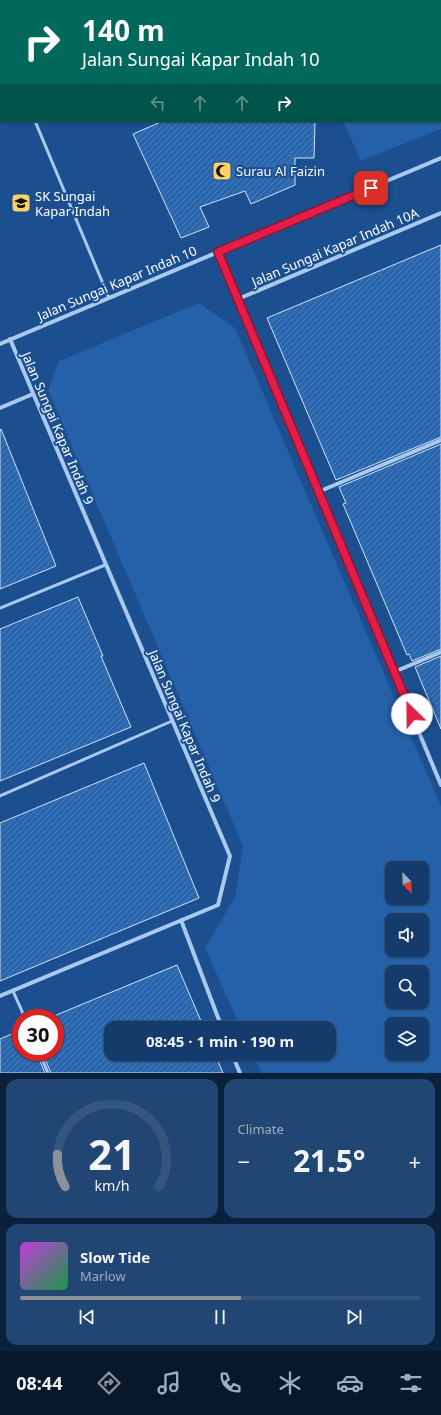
<!DOCTYPE html>
<html lang="en">
<head>
<meta charset="utf-8">
<style>
  body { margin:0; font-family:"Noto Sans",sans-serif; background:#214673; color:#f1f3f6; height:100vh; display:flex; flex-direction:column; font-size:15px; white-space:nowrap }
  * { box-sizing:border-box; margin:0 }
  p { font-size:13px; color:#9dadc1 }
  .icon { flex:none; width:22px; height:22px; fill:none; stroke:currentColor; stroke-width:2; stroke-linecap:round; stroke-linejoin:round }
  .map { position:relative; height:1073px; overflow:hidden }
  .panel { display:flex; flex-direction:column; gap:6px; padding:6px; background:#0b203b; flex:1 }
  .panel>* { flex:none }
  .guide { position:absolute; left:0px; top:0px; width:441px; height:122px; box-shadow:0 1px 3px #0004,0 0 0 1px #33557e; background:#00695c; color:#fff; overflow:hidden }
  .needle { width:26px; rotate:157deg }
  .buttons { position:absolute; left:385px; top:861px; display:grid; gap:8px }
  .buttons a { display:grid; place-items:center; width:44px; height:44px; border-radius:8px; background:#143b6b; box-shadow:0 1px 3px #0004,0 0 0 1px #33557e; font-size:20px }
  .speed { position:absolute; left:12px; top:1009px; display:flex; gap:8px; font-size:20px; font-weight:700; text-align:center }
  .speed>* { display:grid; place-content:center; width:52px; height:52px; border-radius:50%; background:#143b6b; box-shadow:0 1px 3px #0004,0 0 0 1px #33557e; line-height:1 }
  .speed .limit { border:6px solid #d22; background:#fff; color:#111 }
  .pin { position:absolute; display:grid; place-items:center; width:34px; height:34px; color:#fff; margin:-17px; border-radius:8px; box-shadow:0 2px 6px #0006 }
  .me { position:absolute; width:44px; margin:-22px; rotate:337deg; stroke-linejoin:round; filter:drop-shadow(0 0 3px #0008) }
  .turn { display:flex; align-items:center; gap:14px; height:84px; padding:0 16px; font-size:18px }
  .turn .icon { width:52px; height:52px; stroke-width:2.5 }
  .turn b { display:block; font-size:28px; line-height:34px }
  .lanes { display:flex; align-items:center; height:38px; padding:0 16px; background:#0003; justify-content:center; gap:20px; direction:ltr }
  .lanes .off { opacity:.35 }
  .big { font-size:30px; font-weight:700; line-height:1.1 }
  .panel .card { flex:1; display:flex; flex-direction:column; justify-content:center; gap:6px; min-width:0; padding:0 14px; border-radius:12px; background:#214673 }
  .panel .dial { align-items:center; gap:0 }
  .dial svg { height:104px; overflow:visible; fill:none; stroke:#33557e; stroke-width:7; stroke-linecap:round; text-anchor:middle }
  .dial text { fill:#f1f3f6; stroke:none }
  .song { display:flex; align-items:center; gap:12px }
  .cover { width:48px; height:48px; border-radius:6px; background:linear-gradient(135deg,hsl(290 70% 55%),hsl(140 70% 35%)) }
  .played { height:4px; border-radius:2px; background:linear-gradient(90deg,#8c9099 55%,#33557e 55%) }
  .keys { display:flex; justify-content:space-around; direction:ltr }
  .heat { display:flex; justify-content:space-between; align-items:center; font-size:22px; direction:ltr }
  .panel .tiles { flex:1; display:grid; gap:6px; grid-template-columns:1fr 1fr }
  .card:last-child { grid-column:span 2 }
  .trip { position:absolute; left:104px; top:1021px; width:232px; height:40px; border-radius:12px; background:#143b6b; box-shadow:0 1px 3px #0004,0 0 0 1px #33557e; font-weight:700; line-height:40px; text-align:center }
  .tab-bar { display:flex; height:64px; justify-content:space-around; align-items:center; background:#08182b; color:#9dadc1 }
  .tab-bar .icon { width:28px; height:28px }
  .tab-bar .current { color:#8c9099 }
  .tab-bar b { font-size:18px; color:#f1f3f6 }
  .map>svg:first-child { display:block }
  .park { fill:#2461a8; fill-rule:evenodd }
  .building { fill:url(#building-hatch); stroke:#cfe3fa }
  .lines { fill:none; stroke-linecap:round; stroke-linejoin:round }
  .lane { stroke:#a9c9ee; stroke-width:3 }
  .street { stroke:#a9c9ee; stroke-width:4 }
  .route-casing { stroke:#92132f; stroke-width:10 }
  .route { stroke:#e11d48; stroke-width:7 }
  .labels { text-anchor:middle; stroke-width:4; stroke-linejoin:round; paint-order:stroke }
  .poi-label { font-size:13px; fill:#fff; stroke:#1b4f8f; text-anchor:start }
  .street-label { font-size:13px; fill:#fff; stroke:#1b4f8f }
</style>
</head>
<body>
<div class="map">
<svg width="441" height="1073" viewBox="0 0 441 1073">
  <defs>
    <pattern id="building-hatch" width="6" height="6" patternUnits="userSpaceOnUse"><rect width="6" height="6" fill="#2a66ad"/><path d="M-1 1l2-2M0 6l6-6M5 7l2-2" fill="none" stroke="#4a7db9"/></pattern>
  </defs>
  <rect width="100%" height="100%" fill="#1b4f8f"/>
  <path class="park" d="M180 0H441V129L361 161 343 121H440V1Z
    M199 303 235 328 441 806V1073H261L253 1054H329V1028H241L205 948 235 897 243 846 48 390 59 361ZM392 868H422V898H392ZM392 920H422V950H392ZM392 972H422V1002H392ZM392 1024H422V1054H392Z"/>
  <path class="building" d="M163 121H315L314 158H295V185L251 204 245 191 200 207 209 227 181 238 133 134Z
    M441 245V437L336 480 267 318Z
    M1 429 56 566 0 589V430Z
    M441 444V649L412 661 409 654 407 655 343 504 346 503 339 487Z
    M78 597 103 656H101L131 727 0 781V629Z
    M441 656V729L415 667Z
    M144 763 199 898 0 981V823Z
    M177 965 204 1028H111V1054H215L223 1073H51L42 1052H55V1018H49Z
    M21 1030V1052H36L45 1073H0V1039Z"/>
  <g class="lines">
    <path class="lane" d="M0 37 1 40
      M35 121 109 298
      M0 608 105 565
      M0 796 172 721
      M13 991 25 1018
      M39 1052 48 1073"/>
    <path class="street" d="M218 252 441 785
      M238 299 441 213
      M0 344 441 158
      M0 408 33 394
      M318 492 441 440
      M394 672 441 652
      M181 920 222 1028
      M0 996 218 905 230 856 10 339
      M232 1054 240 1073"/>
  </g>
  <g class="lines">
    <defs>
      <path id="route" d="M371 188 218 252 412 714"/>
    </defs>
    <use href="#route" class="route-casing"/>
    <use href="#route" class="route"/>
  </g>
  <defs>
    <symbol id="mosque-square" viewBox="-11 -11 22 22"><rect x="-9" y="-9" width="18" height="18" rx="4" fill="#ffd166" stroke="#1b4f8f"/><path d="M3.5-4.9A6 6 0 1 0 3.5 4.9A5 5 0 1 1 3.5-4.9Z" fill="#111"/></symbol>
    <symbol id="school-square" viewBox="-11 -11 22 22"><rect x="-9" y="-9" width="18" height="18" rx="4" fill="#ffd166" stroke="#1b4f8f"/><path d="M0-5L7-2L0 1L-7-2ZM-4 1L0 2.5L4 1V4Q0 6-4 4Z" fill="#111"/></symbol>
  </defs>
  <g fill-rule="evenodd">
    <use href="#mosque-square" x="211" y="160" width="22" height="22"/>
    <use href="#school-square" x="10" y="192" width="22" height="22"/>
  </g>
  <g class="labels">
    <g class="poi-label">
      <text x="236" y="176">Surau Al Faizin</text>
      <text x="35" y="201">SK Sungai<tspan x="35" dy="15">Kapar Indah</tspan></text>
    </g>
    <g class="street-label">
      <text transform="translate(335 247) rotate(-23)" y="5">Jalan Sungai Kapar Indah 10A</text>
      <text transform="translate(117 283) rotate(-23)" y="5">Jalan Sungai Kapar Indah 10</text>
      <text transform="translate(58 428) rotate(67)" y="5">Jalan Sungai Kapar Indah 9</text>
      <text transform="translate(185 726) rotate(67)" y="5">Jalan Sungai Kapar Indah 9</text>
    </g>
  </g>
</svg>
<div class="buttons">
<a><svg class="needle" viewBox="-14 -14 28 28"><path d="M0-13l5 13h-10z" fill="#e53935"/><path d="M0 13l5-13h-10z" fill="#9dadc1"/></svg></a>
<a><svg class="icon" aria-label="sound" viewBox="0 0 24 24"><path d="M4 9h4l5-4v14l-5-4H4zM17 9q2 3 0 6"/></svg></a>
<a><svg class="icon" aria-label="search" viewBox="0 0 24 24"><circle cx="10" cy="10" r="6"/><path d="M15 15l6 6"/></svg></a>
<a><svg class="icon" aria-label="layers" viewBox="0 0 24 24"><path d="M12 4l9 5-9 5-9-5zM3 14l9 5 9-5"/></svg></a>
</div>
<div class="speed"><div class="limit">30</div></div>
<div class="pin" style="left:371px;top:188px;background:#d93025"><svg class="icon" aria-label="arrive" viewBox="0 0 24 24"><path d="M6 21V4h12l-3 4 3 4H6"/></svg></div>
<svg class="me" style="left:412px;top:714px" viewBox="-20 -20 40 40"><circle r="19" fill="#fff"/><path d="M0-13L10 11 0 6-10 11z" fill="#e11d48"/></svg>
<div class="trip">08:45 · 1 min · 190 m</div>
<div class="guide">
<div class="turn"><svg class="icon" aria-label="right" viewBox="0 0 24 24"><path d="M7 20v-9h11M14 6l5 5-5 5"/></svg><div><b>140 m</b>Jalan Sungai Kapar Indah 10</div></div>
<div class="lanes"><svg class="icon off" aria-label="left" viewBox="0 0 24 24"><path d="M17 20v-9H6M10 6l-5 5 5 5"/></svg><svg class="icon off" aria-label="ahead" viewBox="0 0 24 24"><path d="M12 20V5M6 11l6-6 6 6"/></svg><svg class="icon off" aria-label="ahead" viewBox="0 0 24 24"><path d="M12 20V5M6 11l6-6 6 6"/></svg><svg class="icon" aria-label="right" viewBox="0 0 24 24"><path d="M7 20v-9h11M14 6l5 5-5 5"/></svg></div>
</div>
</div>
<section class="panel">
<div class="tiles">
<div class="card dial"><svg viewBox="0 0 100 80">
<path d="M14 69A42 42 0 1 1 86 69"/>
<path d="M14 69A42 42 0 0 1 8 44" stroke="#8c9099"/>
<text x="50" y="56" font-size="32" font-weight="700">21</text>
<text x="50" y="72" font-size="11">km/h</text>
</svg></div>
<div class="card"><p>Climate</p>
<div class="heat"><a>−</a><b class="big">21.5°</b><a>+</a></div>
</div>
<div class="card">
<div class="song"><i class="cover"></i><div><b>Slow Tide</b><p>Marlow</p></div></div>
<div class="played"></div>
<div class="keys"><svg class="icon" aria-label="previous" viewBox="0 0 24 24"><path d="M18 5L8 12l10 7zM5 5v14"/></svg><svg class="icon" aria-label="pause" viewBox="0 0 24 24"><path d="M8 5v14M16 5v14"/></svg><svg class="icon" aria-label="next" viewBox="0 0 24 24"><path d="M6 5l10 7-10 7zM19 5v14"/></svg></div>
</div>
</div>
</section>
<nav class="tab-bar">
<b>08:44</b>
<svg class="icon current" aria-label="directions" viewBox="0 0 24 24"><path d="M12 3l9 9-9 9-9-9zM9 14v-3h6M13 9l2 2-2 2"/></svg>
<svg class="icon" aria-label="music" viewBox="0 0 24 24"><path d="M9 18V5l10-2v13"/><circle cx="6" cy="18" r="3"/><circle cx="16" cy="16" r="3"/></svg>
<svg class="icon" aria-label="phone" viewBox="0 0 24 24"><path d="M5 4h4l2 5-3 2q2 4 5 5l2-3 5 2v4C11 20 4 13 5 4z"/></svg>
<svg class="icon" aria-label="climate" viewBox="0 0 24 24"><path d="M12 3v18M4 7l16 10M4 17L20 7"/></svg>
<svg class="icon" aria-label="car" viewBox="0 0 24 24"><path d="M5 17H2v-5l4-1 3-4h7l3 4 3 1v5h-3M9 17h6M6 11h13"/><circle cx="7" cy="17" r="2"/><circle cx="17" cy="17" r="2"/></svg>
<svg class="icon" aria-label="filters" viewBox="0 0 24 24"><path d="M4 7h16M4 17h16"/><circle cx="9" cy="7" r="2"/><circle cx="15" cy="17" r="2"/></svg>
</nav>
</body>
</html>
